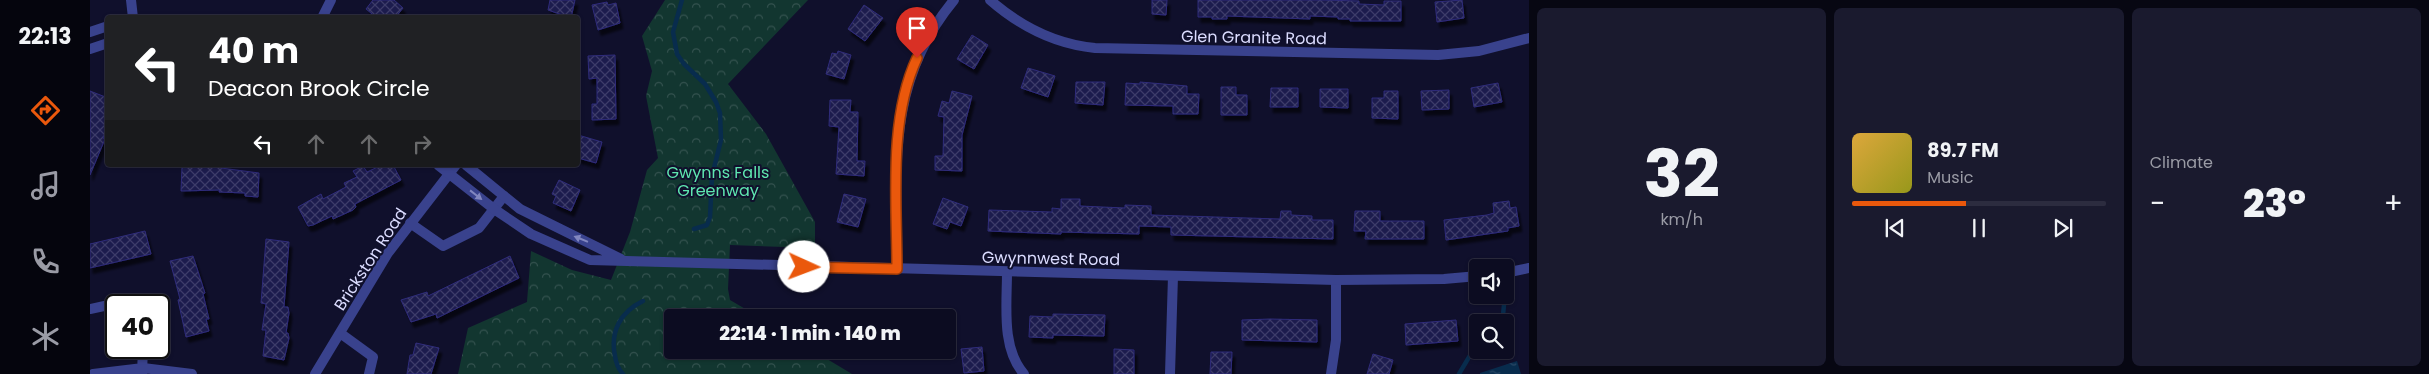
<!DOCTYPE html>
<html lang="en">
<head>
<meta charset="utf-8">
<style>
  body { margin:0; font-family:Poppins,sans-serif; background:#1a1a2e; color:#f1f3f6; height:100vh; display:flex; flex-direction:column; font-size:19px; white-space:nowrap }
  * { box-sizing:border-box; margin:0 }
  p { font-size:16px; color:#9a9ba5 }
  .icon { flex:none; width:28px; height:28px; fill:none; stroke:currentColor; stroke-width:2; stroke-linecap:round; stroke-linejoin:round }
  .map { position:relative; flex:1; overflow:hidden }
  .side { display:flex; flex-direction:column; gap:8px; padding:8px; background:#070712; width:900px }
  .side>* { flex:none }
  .banner { position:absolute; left:15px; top:15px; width:475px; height:152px; border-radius:5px; box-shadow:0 1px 4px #0004,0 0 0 1px #2c2c3f; background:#202124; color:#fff; overflow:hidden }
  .tools { position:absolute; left:1379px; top:259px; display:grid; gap:10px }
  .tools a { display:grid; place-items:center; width:45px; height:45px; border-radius:5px; background:#0c0c21; box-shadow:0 1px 4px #0004,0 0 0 1px #2c2c3f; font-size:25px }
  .speed { position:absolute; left:15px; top:294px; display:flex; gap:10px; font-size:25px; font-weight:700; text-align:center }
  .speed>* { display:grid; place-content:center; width:65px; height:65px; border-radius:50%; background:#0c0c21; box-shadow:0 1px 4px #0004,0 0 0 1px #2c2c3f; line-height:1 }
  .speed .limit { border:2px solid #111; border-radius:8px; background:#fff; color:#111 }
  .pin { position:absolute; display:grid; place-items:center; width:42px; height:42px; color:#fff; margin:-51px -21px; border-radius:50% 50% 50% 0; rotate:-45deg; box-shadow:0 0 5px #0007 }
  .pin .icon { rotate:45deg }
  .me { position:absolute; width:55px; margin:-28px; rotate:92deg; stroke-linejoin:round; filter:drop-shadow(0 0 4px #0008) }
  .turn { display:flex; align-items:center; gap:18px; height:105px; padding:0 20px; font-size:22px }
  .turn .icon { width:65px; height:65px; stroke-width:2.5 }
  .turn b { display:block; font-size:35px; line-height:42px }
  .lanes { display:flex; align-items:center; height:48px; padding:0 20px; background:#0003; justify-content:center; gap:25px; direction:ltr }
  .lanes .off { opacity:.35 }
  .big { font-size:38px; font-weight:800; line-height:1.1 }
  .side .card { flex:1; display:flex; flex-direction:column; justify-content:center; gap:8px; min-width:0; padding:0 18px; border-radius:8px; background:#1a1a2e }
  .side .dial { align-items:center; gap:0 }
  .dial b { font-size:65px; line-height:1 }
  .song { display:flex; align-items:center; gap:15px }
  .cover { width:60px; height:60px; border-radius:8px; background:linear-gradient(135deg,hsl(40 70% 55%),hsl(60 70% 35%)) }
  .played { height:5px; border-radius:2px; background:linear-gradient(90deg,#ea580c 45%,#2c2c3f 45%) }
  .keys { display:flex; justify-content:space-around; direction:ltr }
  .heat { display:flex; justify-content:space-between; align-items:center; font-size:28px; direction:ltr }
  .side .tiles { flex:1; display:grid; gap:8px; grid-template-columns:repeat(3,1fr) }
  .trip { position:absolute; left:574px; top:309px; width:292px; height:50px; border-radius:5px; background:#0c0c21; box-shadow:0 1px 4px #0004,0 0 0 1px #2c2c3f; font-weight:800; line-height:50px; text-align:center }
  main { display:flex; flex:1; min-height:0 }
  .menu { display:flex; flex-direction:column; width:90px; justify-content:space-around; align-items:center; background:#05050d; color:#9a9ba5 }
  .menu .icon { width:35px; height:35px }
  .menu .selected { color:#ea580c }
  .menu b { font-size:22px; color:#f1f3f6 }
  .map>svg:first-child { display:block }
  .forest { fill:url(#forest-crowns) }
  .water { fill:url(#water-ripples) }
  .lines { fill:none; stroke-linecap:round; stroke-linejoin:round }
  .stream { stroke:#082c4d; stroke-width:4.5 }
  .building { fill:url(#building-cross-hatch); stroke:#2f2c7b; filter:url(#shadow) }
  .minor { stroke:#39428d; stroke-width:10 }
  .tertiary { stroke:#39428d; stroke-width:10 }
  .oneway { fill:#8287c0 }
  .route-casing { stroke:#983908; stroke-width:12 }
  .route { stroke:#ea580c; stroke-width:9 }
  .labels { text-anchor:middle; stroke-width:4; stroke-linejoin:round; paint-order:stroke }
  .street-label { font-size:16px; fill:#dbdcff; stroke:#10102c }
  .park-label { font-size:16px; fill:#5fe7b0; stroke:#10102c }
</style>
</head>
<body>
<main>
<nav class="menu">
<b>22:13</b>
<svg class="icon selected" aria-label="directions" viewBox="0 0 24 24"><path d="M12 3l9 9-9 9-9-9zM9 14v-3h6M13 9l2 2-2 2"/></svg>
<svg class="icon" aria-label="music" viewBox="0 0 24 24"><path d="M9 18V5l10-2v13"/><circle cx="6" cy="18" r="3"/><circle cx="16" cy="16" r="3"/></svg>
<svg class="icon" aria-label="phone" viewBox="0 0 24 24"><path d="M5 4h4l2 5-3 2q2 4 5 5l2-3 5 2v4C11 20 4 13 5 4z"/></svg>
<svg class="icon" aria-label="climate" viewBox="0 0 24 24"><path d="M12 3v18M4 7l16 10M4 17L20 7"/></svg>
</nav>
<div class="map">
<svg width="1439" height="374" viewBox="0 0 1439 374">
  <defs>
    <pattern id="forest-crowns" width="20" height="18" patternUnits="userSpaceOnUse" patternTransform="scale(1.25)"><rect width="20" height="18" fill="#123630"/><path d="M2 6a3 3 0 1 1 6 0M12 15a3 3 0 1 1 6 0" fill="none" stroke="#34524f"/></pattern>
    <pattern id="water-ripples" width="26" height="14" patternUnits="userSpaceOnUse" patternTransform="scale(1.25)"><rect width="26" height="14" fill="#082c4d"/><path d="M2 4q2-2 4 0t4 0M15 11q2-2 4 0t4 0" fill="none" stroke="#2b4a68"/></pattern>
    <pattern id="building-cross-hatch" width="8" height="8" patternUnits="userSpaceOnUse" patternTransform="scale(1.25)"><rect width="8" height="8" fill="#1d1b4e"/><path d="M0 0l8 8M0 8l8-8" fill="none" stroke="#3d3c69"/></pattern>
    <filter id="shadow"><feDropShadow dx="3" dy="5.5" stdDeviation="1" flood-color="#0009"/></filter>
  </defs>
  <rect width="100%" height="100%" fill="#10102c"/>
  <path class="forest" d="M575 0H718L638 84 676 134 725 222V248L640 245 638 289 640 300 669 317 582 318V350H722L762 374H368L378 328 437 302 441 251 482 270 521 280 540 232 557 170 568 158 556 96 562 71 552 36Z"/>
  <path class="water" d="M1427 361 1431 374H1390V373Z"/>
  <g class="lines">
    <path class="stream" d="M592 0 583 32 587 54 594 64 615 84 626 102 630 113 631 140 622 176 620 217 617 225 604 229
      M1408 322 1413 315 1414 305
      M533 374C528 369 526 363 525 356 520 332 530 312 553 301
      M1369 374 1388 342"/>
  </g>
  <path class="building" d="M283 0H304L313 8 305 18H287L276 9Z
    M460 0H485L481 18 458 10Z
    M1062 0H1077L1076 15 1062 14Z
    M1108 0H1232L1269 1V4L1294 5V1H1311V21H1260V19H1248V17L1220 16V19L1137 16V19H1122V17H1108Z
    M1372 0 1374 18 1347 22 1345 2Z
    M517 2 518 5 526 3 530 23 508 30 502 5Z
    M774 5 793 18 775 41 758 29Z
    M882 35 898 45 884 69 867 59Z
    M748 51 761 55 754 79 736 74 742 53 747 54Z
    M525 55 526 119 502 120V104H507V78L499 79 498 56Z
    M938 68 965 76 958 97 931 88Z
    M986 82H1015L1013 105 985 103Z
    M1050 82 1097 86V94H1109L1108 114H1083V106L1035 105 1036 83 1050 84Z
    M1408 83 1412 102 1384 107 1381 88Z
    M1131 87H1146V95H1157V115H1131Z
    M1181 88H1208V107H1180Z
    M1230 89H1258V108L1230 107Z
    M1359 90V109L1332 110 1331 91Z
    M0 91 18 98V128L13 138 15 139 0 175Z
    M862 91 882 96 872 135V171L845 170V156H853L854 117 848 116 852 101 859 103Z
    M1294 91H1308V119L1282 118V98H1294Z
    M740 100H761L760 112H768L767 161H775L774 176 746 174 749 127 739 126Z
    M488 135 512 142 506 163 488 158Z
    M105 165 132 167 131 168 169 173 168 197 155 196V193L129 192 130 190 91 191 92 167H105Z
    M292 165H303L311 180 265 204 266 207 263 210 243 219 242 216 223 225 218 226 208 207 231 194 233 199 256 187 254 183 267 177 263 171 273 166 277 172Z
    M469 180 490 190 481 211 463 203 466 196 462 194Z
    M754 194 776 199 768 227 747 222Z
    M853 198 878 207 871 226 860 222 857 229 843 224Z
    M971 199H990V206L1035 208V205L1061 206V215L1190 219 1191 211H1201V215L1222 216V220H1243V239L1081 235V227L1049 226V234L971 232V234L898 231 899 210 962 212V208L971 209Z
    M1419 201 1420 208 1426 207 1429 226 1418 228V231L1356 240 1354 220 1397 215 1404 213 1403 203Z
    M1265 211H1290V221H1334V239H1275L1276 231H1264Z
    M55 231 61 254 0 268V244Z
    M176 239 199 242 194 307H198L199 313 196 333H198L199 338 194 360 173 356 176 330H172L176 304 171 303Z
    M103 256 115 293 113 294 119 319H116L119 331 96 337 88 300 90 299 80 261Z
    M420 256 429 278 347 318 346 314 321 322 311 300 337 292 338 296Z
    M963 314 1015 315 1014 336 963 335V338L939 337 940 316 963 317Z
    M1180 319 1227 320V342L1152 340V320Z
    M1366 320 1368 341 1316 345 1315 324Z
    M326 343 349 348 341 374H317L320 355H323Z
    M892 347 894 371 874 373 871 349Z
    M1024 349 1044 350V374H1024Z
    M1121 352H1142L1141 374H1120Z
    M1283 354 1303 360 1299 374H1277Z"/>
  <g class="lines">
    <path class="minor" d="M41 0 43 18
      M900 0C931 27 964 44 1005 48L1348 55 1389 51 1439 38
      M232 18 241 0
      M320 223 353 246 389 228 414 196
      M807 269C807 169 795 83 864 0
      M917 272C917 305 911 348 934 374
      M0 309 46 299 47 305
      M250 333 283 357 279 374
      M52 373 53 348
      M3 374 53 368 102 374
      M225 374 298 253 366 165
      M1080 374 1083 276
      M1241 374 1246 340V280"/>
    <path class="tertiary" d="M0 32 18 26
      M0 49 18 43
      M348 165 404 209 441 234 500 260 1246 280 1354 279 1388 276
      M376 165 430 209 531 259
      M1415 273 1439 268"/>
  </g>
  <defs><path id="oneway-solid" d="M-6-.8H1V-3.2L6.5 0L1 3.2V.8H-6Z" transform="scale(1.25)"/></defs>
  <g class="oneway">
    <use href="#oneway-solid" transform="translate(386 195) rotate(38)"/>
    <use href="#oneway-solid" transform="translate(491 239) rotate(-158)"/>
  </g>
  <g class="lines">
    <defs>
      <path id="route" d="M714 267 807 269C807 202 798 120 827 58"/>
    </defs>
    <use href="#route" class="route-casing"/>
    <use href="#route" class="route"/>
  </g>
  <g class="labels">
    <g class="street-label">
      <text transform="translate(1164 37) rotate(1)" y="6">Glen Granite Road</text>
      <text transform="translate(961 258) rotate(1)" y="6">Gwynnwest Road</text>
      <text transform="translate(280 259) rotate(-57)" y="6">Brickston Road</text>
    </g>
    <g class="park-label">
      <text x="628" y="178">Gwynns Falls<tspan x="628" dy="18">Greenway</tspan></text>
    </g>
  </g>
</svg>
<div class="tools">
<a><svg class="icon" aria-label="sound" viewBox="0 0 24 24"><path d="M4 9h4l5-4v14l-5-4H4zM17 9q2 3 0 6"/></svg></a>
<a><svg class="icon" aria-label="search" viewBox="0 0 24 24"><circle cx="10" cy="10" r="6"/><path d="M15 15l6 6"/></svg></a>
</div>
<div class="speed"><div class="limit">40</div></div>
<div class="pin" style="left:827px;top:58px;background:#d93025"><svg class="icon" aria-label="arrive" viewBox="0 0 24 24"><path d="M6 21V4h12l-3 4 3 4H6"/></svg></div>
<svg class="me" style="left:714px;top:267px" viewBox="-20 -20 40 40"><circle r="19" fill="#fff"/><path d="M0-13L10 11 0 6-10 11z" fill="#ea580c"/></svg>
<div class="trip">22:14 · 1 min · 140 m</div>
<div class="banner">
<div class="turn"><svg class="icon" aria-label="left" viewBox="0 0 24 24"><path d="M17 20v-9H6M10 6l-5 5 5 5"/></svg><div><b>40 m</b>Deacon Brook Circle</div></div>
<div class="lanes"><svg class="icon" aria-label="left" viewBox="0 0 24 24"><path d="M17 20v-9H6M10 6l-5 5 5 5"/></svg><svg class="icon off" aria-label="ahead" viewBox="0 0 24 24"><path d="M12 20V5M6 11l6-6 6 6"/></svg><svg class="icon off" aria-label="ahead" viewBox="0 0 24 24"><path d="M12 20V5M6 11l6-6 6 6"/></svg><svg class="icon off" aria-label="right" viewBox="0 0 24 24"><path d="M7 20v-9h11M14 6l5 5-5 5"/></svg></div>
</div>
</div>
<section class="side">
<div class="tiles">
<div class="card dial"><b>32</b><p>km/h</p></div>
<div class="card">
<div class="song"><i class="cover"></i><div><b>89.7 FM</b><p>Music</p></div></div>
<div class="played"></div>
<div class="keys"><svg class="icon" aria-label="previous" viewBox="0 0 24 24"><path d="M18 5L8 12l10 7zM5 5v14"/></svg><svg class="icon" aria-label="pause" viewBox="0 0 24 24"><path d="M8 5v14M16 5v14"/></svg><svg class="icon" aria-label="next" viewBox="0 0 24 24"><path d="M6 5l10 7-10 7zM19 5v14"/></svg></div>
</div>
<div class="card"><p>Climate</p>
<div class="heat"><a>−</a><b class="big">23°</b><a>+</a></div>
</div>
</div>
</section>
</main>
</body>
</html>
